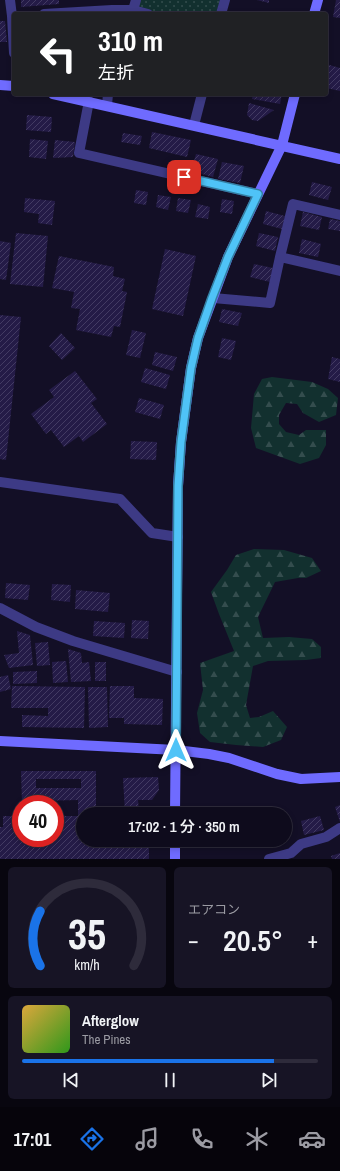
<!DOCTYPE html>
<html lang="ja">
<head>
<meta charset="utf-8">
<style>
  body { margin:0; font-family:"Archivo Narrow","Noto Sans JP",sans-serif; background:#171425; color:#f1f3f6; height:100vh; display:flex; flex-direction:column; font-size:15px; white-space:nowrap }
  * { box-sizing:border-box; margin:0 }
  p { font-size:13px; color:#9b9ba3 }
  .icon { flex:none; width:22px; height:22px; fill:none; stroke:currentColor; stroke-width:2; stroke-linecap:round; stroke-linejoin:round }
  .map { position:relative; height:859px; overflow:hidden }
  .panel { display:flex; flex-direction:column; gap:8px; padding:8px; background:#08060f; flex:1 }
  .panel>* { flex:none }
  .hud { position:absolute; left:12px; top:12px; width:316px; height:84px; border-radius:4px; box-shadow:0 2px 6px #0003,0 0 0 1px #2e2b3b; background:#202124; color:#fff; overflow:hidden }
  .speed { position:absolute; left:12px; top:795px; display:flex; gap:8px; font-size:20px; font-weight:700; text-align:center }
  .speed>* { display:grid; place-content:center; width:52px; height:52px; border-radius:50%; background:#0e0b1c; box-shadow:0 2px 6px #0003,0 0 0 1px #2e2b3b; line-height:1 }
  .speed .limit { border:6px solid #d22; background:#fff; color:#111 }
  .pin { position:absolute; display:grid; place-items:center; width:34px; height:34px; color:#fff; margin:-17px; border-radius:8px; box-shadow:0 2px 6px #0006 }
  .me { position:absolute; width:44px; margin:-22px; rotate:0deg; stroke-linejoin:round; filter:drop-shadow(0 0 3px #0008) }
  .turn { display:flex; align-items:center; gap:14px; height:84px; padding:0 20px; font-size:18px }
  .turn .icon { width:52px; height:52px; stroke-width:2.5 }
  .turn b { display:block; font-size:28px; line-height:34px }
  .big { font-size:30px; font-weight:600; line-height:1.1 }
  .panel .tile { flex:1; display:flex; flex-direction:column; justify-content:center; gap:6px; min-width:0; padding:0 14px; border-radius:6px; background:#171425 }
  .panel .dial { align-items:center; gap:0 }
  .dial svg { height:104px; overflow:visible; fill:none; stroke:#2e2b3b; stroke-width:7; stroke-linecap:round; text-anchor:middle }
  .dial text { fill:#f1f3f6; stroke:none }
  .song { display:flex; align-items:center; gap:12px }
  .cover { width:48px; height:48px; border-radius:6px; background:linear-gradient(135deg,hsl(40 70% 55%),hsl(110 70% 35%)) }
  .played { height:4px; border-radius:2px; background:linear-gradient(90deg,#1a73e8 85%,#2e2b3b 85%) }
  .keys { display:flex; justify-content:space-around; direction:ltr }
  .heat { display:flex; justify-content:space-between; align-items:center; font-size:22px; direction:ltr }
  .panel .tiles { flex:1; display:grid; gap:8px; grid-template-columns:1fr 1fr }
  .tile:last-child { grid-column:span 2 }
  .trip { position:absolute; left:76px; top:807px; width:216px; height:40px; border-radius:20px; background:#0e0b1c; box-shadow:0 2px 6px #0003,0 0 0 1px #2e2b3b; font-weight:600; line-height:40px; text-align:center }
  .dock { display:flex; height:64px; justify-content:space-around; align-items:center; background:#06040b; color:#9b9ba3 }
  .dock .icon { width:28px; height:28px }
  .dock .on { color:#1a73e8 }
  .dock b { font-size:18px; color:#f1f3f6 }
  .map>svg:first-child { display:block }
  .forest { fill:url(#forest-firs) }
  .park { fill:url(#park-dots) }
  .building { fill:url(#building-hatch); fill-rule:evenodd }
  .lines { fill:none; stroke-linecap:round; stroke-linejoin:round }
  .street { stroke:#3d3a85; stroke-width:10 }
  .secondary { stroke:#6f6bff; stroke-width:10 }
  .route-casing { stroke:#337fa1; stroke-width:10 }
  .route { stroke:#4fc3f7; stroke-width:7 }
</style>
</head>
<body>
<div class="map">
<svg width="340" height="859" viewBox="0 0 340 859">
  <defs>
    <pattern id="forest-firs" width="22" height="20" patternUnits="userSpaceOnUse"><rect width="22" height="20" fill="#12302f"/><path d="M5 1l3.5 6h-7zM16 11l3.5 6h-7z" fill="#344d4e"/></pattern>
    <pattern id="park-dots" width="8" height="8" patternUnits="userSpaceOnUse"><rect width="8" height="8" fill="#12302f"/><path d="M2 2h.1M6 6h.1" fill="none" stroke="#344d4e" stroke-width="1.8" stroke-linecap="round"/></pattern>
    <pattern id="building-hatch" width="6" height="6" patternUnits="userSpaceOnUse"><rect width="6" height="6" fill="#241b47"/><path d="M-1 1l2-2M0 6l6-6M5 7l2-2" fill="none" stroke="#433b63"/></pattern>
  </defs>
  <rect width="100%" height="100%" fill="#130f26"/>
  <path class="forest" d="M272 377 312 382 328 389 338 398 336 415 319 422 303 413 297 404 286 403 279 415V424L286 432 299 435 306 430H326V445L319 458 300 464 256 448 251 428 254 394 262 379Z
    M254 549 284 550 312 558 321 571 306 578H298L275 582 258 617 263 638 289 637 312 639 321 647V658L306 660 268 661 253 666 246 705 250 718 259 717 273 711 287 727 281 740 263 747 236 745 210 742 200 733 197 713 203 690 200 663 234 651 219 614 211 592 227 570 236 555Z"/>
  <path class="park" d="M136 0H225L221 14H148L133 10Z"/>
  <path class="building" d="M21 0H59V4L21 7Z
    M257 0H269V3Z
    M336 0H340V18L333 17Z
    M0 21H5L7 42H0Z
    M326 64 340 68V91L326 88Z
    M253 94H282L280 104 252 99Z
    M249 103 274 110 258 121 252 120 247 115Z
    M27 115 52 117 51 132 26 130Z
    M152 132 191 140 187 157 149 148Z
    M123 133 142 136 140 145 121 142Z
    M30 139 48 141 46 159 29 157Z
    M55 140 75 142 73 157 53 158Z
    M196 154 218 159 213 177 191 171Z
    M222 162 244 166 240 183 218 179Z
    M312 182 332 187 328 200 309 195Z
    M136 190 148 192 146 205 134 203Z
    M158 195 171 197 168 210 156 207Z
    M25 198 55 201 52 225 38 223 39 214 24 212Z
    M178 198 191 200 188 213 176 211Z
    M222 199 234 201 232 214 220 212Z
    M198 204 210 207 208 219 195 217Z
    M266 211 285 216 282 229 263 224Z
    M303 212 322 217 319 230 300 226Z
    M330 219 340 221V231L328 229Z
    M16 233 48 236 43 287 10 284Z
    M259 233 278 237 275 251 256 246Z
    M302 239 321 244 318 257 299 253Z
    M0 241 11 243 6 280 0 279Z
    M165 249 196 256 183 316 152 309Z
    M59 256 114 267 113 276 125 279 122 291 127 292 120 327 114 326 111 337 76 330 80 309 71 308 74 292 52 288Z
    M254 264 273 268 270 282 250 277Z
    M222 309 242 313 238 326 219 322Z
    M0 315 21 317 6 460 0 459Z
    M132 330 146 333 140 358 126 355Z
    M61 333 75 348 62 360 49 346Z
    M222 338 236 341 231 360 218 357Z
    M155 352 177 357 173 371 152 365Z
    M332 357 340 359V382L328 379Z
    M145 368 170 375 166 389 141 382Z
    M75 371 97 399 91 403 107 424 83 442 79 436 64 447 51 430 46 434 31 414 54 397 49 390Z
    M139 398 164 405 160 419 135 412Z
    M131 441 157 442 156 460 130 459Z
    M6 583 30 585 28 600 5 598Z
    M52 584 71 585 70 602 51 600Z
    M76 590 110 593 108 612 75 609Z
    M132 620 149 621 148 639 131 638Z
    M94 621 125 623 124 638 93 636Z
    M17 631 30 635 33 665 9 668 4 655 19 653Z
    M48 642 50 665 37 666 35 643Z
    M68 649 81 653 82 663 89 662 91 681 71 682Z
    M66 661 68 682 53 683 52 662Z
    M95 662H106V681H95Z
    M37 671V683L13 684V672Z
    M8 675 11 689 0 692V677Z
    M12 686 85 687 84 728 22 727V715L48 716V708H11Z
    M110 686H134V698L163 699 162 725 124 724V718H109Z
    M88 687H107L108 727 89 728Z
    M21 771H96V814H83V840H149V859H0V827H3V816H21V838H55V816H78V800L37 801V804H22ZM36 779H81V788H36Z
    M158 777 159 790 152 800H138L139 812 125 813 123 778Z
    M340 805V822L335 807Z
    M320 816 324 830 304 835 301 821Z
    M242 840H275L276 844 244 848Z
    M340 853V859H332L331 856Z"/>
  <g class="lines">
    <path class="street" d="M10 0 12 16 14 53
      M133 10 136 0
      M44 14 112 10H133L148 14
      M221 14 225 0
      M89 101 79 153 258 194
      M107 105 108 94
      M194 125 202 94
      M340 215 293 204 280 257 340 271
      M213 298 270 303 280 257
      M0 482 120 499 152 533 178 537
      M0 608 36 627 73 641 177 672
      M269 859 291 853 301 844 326 837 340 828"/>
    <path class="secondary" d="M314 14 318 0
      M0 85 14 86
      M53 94 340 159
      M0 741 176 750 209 754 229 758 277 774 301 779 340 777
      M175 814 178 486 181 442 191 368 198 338 228 257 282 145 295 94
      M175 859V840"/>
  </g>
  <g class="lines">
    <defs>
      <path id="route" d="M176 750 178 486 181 442 191 368 198 338 212 298 228 257 258 194 184 177"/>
    </defs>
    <use href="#route" class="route-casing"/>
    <use href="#route" class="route"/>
  </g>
</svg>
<div class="speed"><div class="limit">40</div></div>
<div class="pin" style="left:184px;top:177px;background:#d93025"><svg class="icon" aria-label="arrive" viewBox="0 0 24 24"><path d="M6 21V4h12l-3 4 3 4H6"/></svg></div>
<svg class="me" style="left:176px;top:750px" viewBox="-20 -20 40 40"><path d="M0-17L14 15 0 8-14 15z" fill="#4fc3f7" stroke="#fff" stroke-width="4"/></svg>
<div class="trip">17:02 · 1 分 · 350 m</div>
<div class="hud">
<div class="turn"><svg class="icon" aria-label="left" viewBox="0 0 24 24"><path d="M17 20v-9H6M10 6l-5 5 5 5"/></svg><div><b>310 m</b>左折</div></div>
</div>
</div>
<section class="panel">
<div class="tiles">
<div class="tile dial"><svg viewBox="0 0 100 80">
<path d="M14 69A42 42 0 1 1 86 69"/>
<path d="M14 69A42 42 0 0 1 14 27" stroke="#1a73e8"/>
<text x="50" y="56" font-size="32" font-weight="700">35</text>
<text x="50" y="72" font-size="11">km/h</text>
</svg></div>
<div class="tile"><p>エアコン</p>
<div class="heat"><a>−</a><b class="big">20.5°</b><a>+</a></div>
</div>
<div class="tile">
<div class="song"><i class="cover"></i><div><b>Afterglow</b><p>The Pines</p></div></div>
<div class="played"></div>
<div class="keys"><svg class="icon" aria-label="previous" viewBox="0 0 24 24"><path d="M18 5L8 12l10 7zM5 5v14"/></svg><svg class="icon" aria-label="pause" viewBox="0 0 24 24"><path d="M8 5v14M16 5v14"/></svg><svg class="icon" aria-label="next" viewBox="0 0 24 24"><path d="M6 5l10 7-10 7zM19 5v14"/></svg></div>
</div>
</div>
</section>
<nav class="dock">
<b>17:01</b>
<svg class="icon on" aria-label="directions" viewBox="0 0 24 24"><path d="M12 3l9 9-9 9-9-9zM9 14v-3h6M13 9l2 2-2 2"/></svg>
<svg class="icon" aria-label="music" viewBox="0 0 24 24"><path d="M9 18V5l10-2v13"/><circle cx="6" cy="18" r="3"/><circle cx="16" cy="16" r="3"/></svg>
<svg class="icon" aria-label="phone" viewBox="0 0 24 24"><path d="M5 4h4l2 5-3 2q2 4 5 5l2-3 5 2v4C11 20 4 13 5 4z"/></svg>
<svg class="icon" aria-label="climate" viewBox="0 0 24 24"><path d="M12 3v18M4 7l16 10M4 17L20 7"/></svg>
<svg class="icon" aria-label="car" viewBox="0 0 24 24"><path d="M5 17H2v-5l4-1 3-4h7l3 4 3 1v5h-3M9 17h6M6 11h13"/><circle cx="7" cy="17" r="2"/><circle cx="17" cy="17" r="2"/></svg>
</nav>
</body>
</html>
